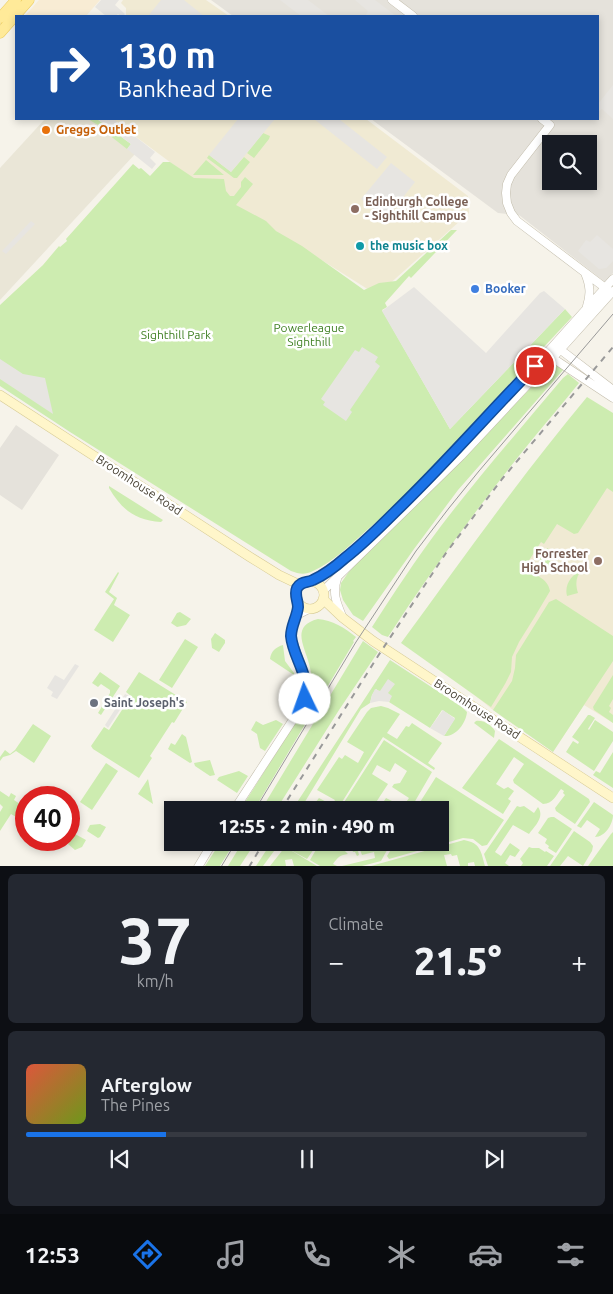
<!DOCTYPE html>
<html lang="en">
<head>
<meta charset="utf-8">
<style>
  body { margin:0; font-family:Ubuntu,sans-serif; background:#242831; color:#f1f3f6; height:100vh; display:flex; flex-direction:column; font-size:19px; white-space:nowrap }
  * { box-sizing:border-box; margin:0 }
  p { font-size:16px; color:#9ea1a6 }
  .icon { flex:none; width:28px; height:28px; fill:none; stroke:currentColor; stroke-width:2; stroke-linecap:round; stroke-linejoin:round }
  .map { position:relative; height:866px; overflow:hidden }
  .drawer { display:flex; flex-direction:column; gap:8px; padding:8px; background:#0d0f14; flex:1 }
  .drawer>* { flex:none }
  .banner { position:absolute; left:15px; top:15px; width:584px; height:105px; border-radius:0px; box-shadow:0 2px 8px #0003; background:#1a4fa0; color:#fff; overflow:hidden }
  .fabs { position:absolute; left:542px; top:135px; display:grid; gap:10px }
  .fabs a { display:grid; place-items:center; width:55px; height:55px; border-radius:0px; background:#171b24; box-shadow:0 2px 8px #0003; font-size:25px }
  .speed { position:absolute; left:15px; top:786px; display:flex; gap:10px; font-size:25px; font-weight:700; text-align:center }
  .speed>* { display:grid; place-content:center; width:65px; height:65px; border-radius:50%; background:#171b24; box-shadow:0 2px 8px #0003; line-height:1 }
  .speed .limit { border:8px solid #d22; background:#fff; color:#111 }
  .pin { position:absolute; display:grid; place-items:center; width:42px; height:42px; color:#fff; margin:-21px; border:2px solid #fff; border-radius:50%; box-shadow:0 1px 5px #0007 }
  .me { position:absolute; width:55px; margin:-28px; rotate:357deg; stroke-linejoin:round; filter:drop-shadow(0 0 4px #0008) }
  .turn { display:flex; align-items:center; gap:18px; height:105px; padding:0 20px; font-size:22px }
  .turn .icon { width:65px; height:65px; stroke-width:2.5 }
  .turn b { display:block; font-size:35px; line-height:42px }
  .big { font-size:38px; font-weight:800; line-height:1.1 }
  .drawer .tile { flex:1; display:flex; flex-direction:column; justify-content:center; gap:8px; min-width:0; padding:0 18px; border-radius:8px; background:#242831 }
  .drawer .dial { align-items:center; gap:0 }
  .dial b { font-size:65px; line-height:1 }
  .song { display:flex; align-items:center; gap:15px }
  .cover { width:60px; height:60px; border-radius:8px; background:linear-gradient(135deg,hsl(10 70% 55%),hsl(80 70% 35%)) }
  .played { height:5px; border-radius:2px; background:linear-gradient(90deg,#1a73e8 25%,#363941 25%) }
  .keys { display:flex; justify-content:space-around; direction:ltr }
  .heat { display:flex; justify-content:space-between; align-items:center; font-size:28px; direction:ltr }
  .drawer .tiles { flex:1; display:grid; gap:8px; grid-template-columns:1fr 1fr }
  .tile:last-child { grid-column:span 2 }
  .trip { position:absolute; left:164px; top:801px; width:285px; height:50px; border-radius:0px; background:#171b24; box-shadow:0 2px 8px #0003; font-weight:800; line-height:50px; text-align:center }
  .menu { display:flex; height:80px; justify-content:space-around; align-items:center; background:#090b0e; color:#9ea1a6 }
  .menu .icon { width:35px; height:35px }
  .menu .active { color:#1a73e8 }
  .menu b { font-size:22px; color:#f1f3f6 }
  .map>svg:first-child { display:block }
  .residential { fill:#eae6d7 }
  .commercial { fill:#f8ecd4 }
  .industrial { fill:#e5e2db; fill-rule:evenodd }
  .education { fill:#f0ead3 }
  .green { fill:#cdecb0 }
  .parking { fill:#e7e5e1 }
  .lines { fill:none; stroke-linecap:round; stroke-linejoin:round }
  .tertiary-casing { stroke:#c2bcab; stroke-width:9 }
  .secondary-casing { stroke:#d8cc97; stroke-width:10 }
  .primary-casing { stroke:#eccd62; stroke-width:11 }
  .tertiary { stroke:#fff; stroke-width:8 }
  .secondary { stroke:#fff6ca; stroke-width:9 }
  .primary { stroke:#ffea99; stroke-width:10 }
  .tram { stroke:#999; stroke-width:1 }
  .rail { stroke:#999; stroke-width:2; stroke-dasharray:6 6; stroke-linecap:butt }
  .route-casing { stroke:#114b97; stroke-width:12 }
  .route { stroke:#1a73e8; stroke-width:9 }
  .food-dot { fill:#e8710a; stroke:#fff; stroke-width:2 }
  .education-dot { fill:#8d6e63; stroke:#fff; stroke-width:2 }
  .culture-dot { fill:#0f9aa8; stroke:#fff; stroke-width:2 }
  .shop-dot { fill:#3f7fe0; stroke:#fff; stroke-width:2 }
  .worship-dot { fill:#6b7280; stroke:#fff; stroke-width:2 }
  .labels { text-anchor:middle; stroke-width:5; stroke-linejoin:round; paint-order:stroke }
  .food-label { font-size:12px; font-weight:bold; fill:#c56008; stroke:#fff; text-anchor:start }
  .education-label { font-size:12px; font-weight:bold; fill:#785e54; stroke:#fff; text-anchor:start }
  .culture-label { font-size:12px; font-weight:bold; fill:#0d838f; stroke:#fff; text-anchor:start }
  .shop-label { font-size:12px; font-weight:bold; fill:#366cbe; stroke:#fff; text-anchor:start }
  .park-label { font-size:12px; fill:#418125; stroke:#fff }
  .street-label { font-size:12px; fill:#4a4437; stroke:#fff }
  .worship-label { font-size:12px; font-weight:bold; fill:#5b616d; stroke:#fff; text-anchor:start }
</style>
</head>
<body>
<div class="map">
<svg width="613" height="867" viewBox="0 0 613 867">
  <rect width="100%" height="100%" fill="#f6f3ea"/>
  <path class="residential" d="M45 119H92L135 154 0 300V168Z"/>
  <path class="commercial" d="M39 0H100L86 16H25Z"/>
  <path class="industrial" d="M211 0H613V273L605 282 519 215 498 213 371 119H598V16H233ZM551 144H589V181H551Z
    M16 425 59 455 22 510 0 495V448Z"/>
  <path class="education" d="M123 0H206L229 16H126V8L121 3Z
    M112 119H366L468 196 469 213 377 295 190 177Z
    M613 421V723L584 705 553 752 493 710 477 697 440 627Z"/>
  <path class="green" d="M89 119H97L131 144 127 149 104 131C100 124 94 124 89 119Z
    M263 133 270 136 269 139 254 158 247 153Z
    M209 155 231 172 244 157 250 162 237 178H234L207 158Z
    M206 160 224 175H193Z
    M163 162H170L194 178 224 179 226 191 230 196H234L241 187V182L245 177 253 184 236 205 266 221 276 231 302 246 364 290 379 283 396 281 451 230H457L411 278 409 276 385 303 387 307 382 310 450 429 565 309 572 317C537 354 503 391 469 428 436 464 404 499 367 530 351 544 333 562 313 571 305 575 299 574 291 571L70 432 0 386V305L43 265 59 246 60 247 67 241 66 239 133 164 139 169 141 168 150 176Z
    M556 366 564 369 458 490 414 549 363 621 353 615 343 600 340 590 341 583 348 573 380 536 473 448 549 369Z
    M568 374 579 383C564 402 547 421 531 441 480 504 432 569 388 637L382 635 372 627C394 593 416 559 441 526 480 475 522 427 563 378Z
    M587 397 613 413V492L607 488 578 533 574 534 557 524 544 544 541 542 524 568C533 574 548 578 550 591L534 618 519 642 512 657 511 672 505 684 491 707 401 643C462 560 521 476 587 397Z
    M109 486 163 520 161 522C135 520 122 510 109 488Z
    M548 548 552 569C545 570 541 565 539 559L540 553Z
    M582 569C576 577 575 583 578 593L567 596C564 584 572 575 582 569Z
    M118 572 119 573 109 592 117 598 114 605 130 615 113 642 94 630 114 599 105 592Z
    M556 599 613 636V661L553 752 493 710 512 681 515 668 516 655 549 602Z
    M180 612 191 619 186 625 177 627 171 623 177 613Z
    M318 619C332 620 345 628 356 637L353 641 354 642 254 810H240L312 696C313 685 312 675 309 664 305 647 290 626 318 619Z
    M215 633 225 640V643L219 652 212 648 211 639Z
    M185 639 198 647 172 688 159 680Z
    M363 641 378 652 339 710 276 810H261Z
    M283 645 285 661 294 673V675L270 659C271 651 276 647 283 645Z
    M390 660 462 707 467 712C466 723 456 737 444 736L455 718 442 710 430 728 389 702 390 700 376 689 372 695 370 703 361 709 300 810H292Z
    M100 672 120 686 101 715 98 713 110 693V690L101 684 98 687 92 683Z
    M139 672 187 702 174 723 172 722 150 756 152 758 139 778 93 749 91 746 104 727 109 730 131 696 126 692Z
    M613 675V699L609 706 611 708 609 712 613 715V723L594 710 593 707Z
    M381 706 388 708 400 714 387 733 397 739 406 726 409 727 412 723 442 743 428 763 435 768 434 770 383 737 337 810H306L312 801 315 803 319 798 332 805 335 800 317 790 339 757 342 759 345 755 358 763 364 752 347 742 367 712 371 708Z
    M588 715H590L595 718 588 729 589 730 595 720 613 732V741L594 771 566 752 573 741 578 744 579 742 572 737Z
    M276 720 283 724 265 751 260 748 257 734 251 730 256 721 263 725Z
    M476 721C484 720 491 725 495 731L494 738 474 723Z
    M33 724 51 736 34 763 16 751 10 755 3 757 0 761V757L5 750 10 754 15 750Z
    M182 734 186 737 192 762 190 763 168 749 171 743 175 745Z
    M499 739 589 799 590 802 575 824 556 811 555 808 565 795 563 793 564 791 561 789C556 795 553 804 543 804L514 783 513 780 524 764 514 757 496 784 504 789 508 787 514 791 508 799 511 801 503 814 462 788Z
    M384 740 432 772 410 810H378L386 798 396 803 397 801 404 805 409 798 392 787 394 784 400 783 407 771 395 763 390 772 377 765 372 774 388 784 371 810H364L360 807 358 810H339Z
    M613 752V788L593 775 596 771 600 773Z
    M210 760 215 775 210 776 195 766 194 763Z
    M106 763 118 771 92 810 80 802Z
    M239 771 248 776 237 793 217 780 219 777Z
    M436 777 504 820 487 845 482 846 473 839 463 838 389 859 387 856 395 843 440 842V810H415Z
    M148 779 153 804 138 794Z
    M0 791 9 797 11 793 16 796 14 800 26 808V816L23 821 11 814 0 831V812L3 807 0 804Z
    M594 802 613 815C613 824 605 837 595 837L600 829 587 820 581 828 577 826Z
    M517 806 520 807 524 806 534 813 538 807C545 817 535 826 529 834L513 825 495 852 501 856 510 843 520 850 515 857 510 855 505 863 509 866H488L484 854Z
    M551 817H554L572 829 556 853 548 848 549 846 545 843 547 839 538 833 548 818Z
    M100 824 106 827 100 837 98 838 87 831 90 825Z
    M574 831 590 842 593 846 592 851 583 866 568 856 560 866H550Z
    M613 832V866H588L611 834Z
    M75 834 86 840 82 847 75 850 68 844Z
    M464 840C481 843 481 852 485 866H475L474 862 468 863V866H460L457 855 452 856 451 854 444 855 447 866H371Z
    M287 842 296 843 310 851 314 845 316 846 307 859 287 848 317 866H294L292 859 285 860 286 866H270L285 847V846Z
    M220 843H234L220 866H205Z
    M242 843H255L240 866H228Z
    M271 843H280L263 866H256Z
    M320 843C332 842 340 846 348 854 340 855 338 857 333 864L337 866H320L310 860Z
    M358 843V842L391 843 381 861 362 866H342L375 858 374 852 362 855 360 850 358 851 359 855 357 856 355 852H353L351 847Z
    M529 847 532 848H539L545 852 546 851 554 856 547 866H521L523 863 520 859Z"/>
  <path class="parking" d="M101 0H119L115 5 125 14 123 16H120L118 14 116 16H106L95 7Z
    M161 0H184L204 16H148Z
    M280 0H308L329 16H301Z
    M355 0H375L396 16H368L366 15 368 11Z
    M613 85V119L602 109 599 111 598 110V104Z
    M97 119H113L155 152 150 158 156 164 152 169 127 149 131 144Z
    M238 119H275L231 172 209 155Z
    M314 119H339L387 157 377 169Z
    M391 163 415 182 386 219 361 199Z
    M31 221 35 224 6 254 2 251Z
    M597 235 613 249V261L606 268 599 269 578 251 586 240 590 242Z
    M414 287 486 353 540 293 544 291 565 309 450 429 382 311Z
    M362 347 378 357 375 362 380 366 350 410 352 412 346 421 323 405 325 402 321 399 355 350 359 352Z
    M0 359 23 374 45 378 53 414 0 379Z
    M75 664 79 666 57 699 51 696 53 692 47 688 55 675 64 680Z
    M388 679 395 684 388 693 392 696 389 702 379 701 370 703 372 695 375 689 380 691Z
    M125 694 129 696 108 728 105 725Z
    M443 710 455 719 444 736 430 728Z"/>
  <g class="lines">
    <defs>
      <path id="tertiary" d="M392 0 413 16
        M542 119 550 125 511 175 507 184 506 193 507 203 511 213 517 221 608 290
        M585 273C590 285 591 294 587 306
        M557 347 613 390
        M548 355 613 398
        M337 579C332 593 337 604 342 616
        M311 581 345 558 413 495 546 354 613 279
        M323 591 461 456 560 350 613 291
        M297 615 309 609
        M234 810 298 712 305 699 306 688 301 666 291 636 293 626 297 615 298 603
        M198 867 213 842"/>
      <path id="secondary" d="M0 395 250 557 279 575 300 585
        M296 595a14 14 0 1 1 28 0a14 14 0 1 1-28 0Z
        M323 599 343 618 373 641 613 798"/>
      <path id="primary" d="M0 18 16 0
        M0 33 29 0"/>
    </defs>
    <use href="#tertiary" class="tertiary-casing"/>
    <use href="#secondary" class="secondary-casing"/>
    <use href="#primary" class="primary-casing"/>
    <use href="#tertiary" class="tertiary"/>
    <use href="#secondary" class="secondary"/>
    <use href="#primary" class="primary"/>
    <path class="tram" d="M255 810 356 642 416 551 449 508 479 471 613 314
      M221 867 236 842"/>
    <path class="rail" d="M281 810 378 656 446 553 502 479 613 347
      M249 867 264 842"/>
  </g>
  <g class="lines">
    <defs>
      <path id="route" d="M305 699C310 674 293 658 291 636 291 626 297 617 298 607 298 600 294 595 297 588 301 581 307 583 313 580 324 575 336 566 345 558 363 544 379 528 395 512 444 465 488 414 535 366"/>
    </defs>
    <use href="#route" class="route-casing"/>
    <use href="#route" class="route"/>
  </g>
  <circle class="food-dot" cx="46" cy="130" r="5"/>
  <g class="education-dot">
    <circle cx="355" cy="209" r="5"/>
    <circle cx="598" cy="561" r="5"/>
  </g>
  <circle class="culture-dot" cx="360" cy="246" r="5"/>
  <circle class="shop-dot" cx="475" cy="289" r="5"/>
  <circle class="worship-dot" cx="94" cy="703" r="5"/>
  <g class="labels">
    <g class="food-label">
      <text x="56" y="134">Greggs Outlet</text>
    </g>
    <g class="education-label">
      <text x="365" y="206">Edinburgh College<tspan x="365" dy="14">- Sighthill Campus</tspan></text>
      <text x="588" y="558" text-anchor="end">Forrester<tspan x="588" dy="14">High School</tspan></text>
    </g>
    <g class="culture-label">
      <text x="370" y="250">the music box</text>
    </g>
    <g class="shop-label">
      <text x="485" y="293">Booker</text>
    </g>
    <g class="park-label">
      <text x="309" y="332">Powerleague<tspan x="309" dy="14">Sighthill</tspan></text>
      <text x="176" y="339">Sighthill Park</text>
    </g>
    <g class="street-label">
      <text transform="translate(139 485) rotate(33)" y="4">Broomhouse Road</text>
      <text transform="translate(477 709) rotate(33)" y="4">Broomhouse Road</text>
    </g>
    <g class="worship-label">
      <text x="104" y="707">Saint Joseph's</text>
    </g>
  </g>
</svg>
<div class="fabs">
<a><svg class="icon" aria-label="search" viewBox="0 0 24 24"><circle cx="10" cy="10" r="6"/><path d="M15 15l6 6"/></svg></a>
</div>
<div class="speed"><div class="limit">40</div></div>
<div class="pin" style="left:535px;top:366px;background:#d93025"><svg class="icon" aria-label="arrive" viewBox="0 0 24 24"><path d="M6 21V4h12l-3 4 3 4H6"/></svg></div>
<svg class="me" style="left:305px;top:699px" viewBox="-20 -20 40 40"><circle r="19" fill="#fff"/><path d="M0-13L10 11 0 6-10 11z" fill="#1a73e8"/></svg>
<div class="trip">12:55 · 2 min · 490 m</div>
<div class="banner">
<div class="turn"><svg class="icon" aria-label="right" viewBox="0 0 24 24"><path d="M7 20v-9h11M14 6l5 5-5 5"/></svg><div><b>130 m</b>Bankhead Drive</div></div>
</div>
</div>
<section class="drawer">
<div class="tiles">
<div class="tile dial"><b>37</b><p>km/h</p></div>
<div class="tile"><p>Climate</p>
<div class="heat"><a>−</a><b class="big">21.5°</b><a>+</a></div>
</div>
<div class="tile">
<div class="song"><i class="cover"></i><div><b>Afterglow</b><p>The Pines</p></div></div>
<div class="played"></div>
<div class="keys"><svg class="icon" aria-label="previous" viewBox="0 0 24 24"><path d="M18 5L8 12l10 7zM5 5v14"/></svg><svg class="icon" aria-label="pause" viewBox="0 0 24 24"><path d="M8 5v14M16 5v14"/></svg><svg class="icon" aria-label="next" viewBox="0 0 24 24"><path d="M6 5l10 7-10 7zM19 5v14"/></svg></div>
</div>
</div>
</section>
<nav class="menu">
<b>12:53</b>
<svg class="icon active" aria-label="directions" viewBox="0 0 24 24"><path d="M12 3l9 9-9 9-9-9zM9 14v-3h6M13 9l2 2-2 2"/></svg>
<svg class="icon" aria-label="music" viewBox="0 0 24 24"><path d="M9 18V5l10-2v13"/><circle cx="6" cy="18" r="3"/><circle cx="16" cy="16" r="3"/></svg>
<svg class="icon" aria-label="phone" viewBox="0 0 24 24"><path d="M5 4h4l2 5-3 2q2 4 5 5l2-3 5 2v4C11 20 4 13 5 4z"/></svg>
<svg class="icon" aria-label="climate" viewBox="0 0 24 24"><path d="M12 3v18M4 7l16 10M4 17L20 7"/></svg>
<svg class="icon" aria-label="car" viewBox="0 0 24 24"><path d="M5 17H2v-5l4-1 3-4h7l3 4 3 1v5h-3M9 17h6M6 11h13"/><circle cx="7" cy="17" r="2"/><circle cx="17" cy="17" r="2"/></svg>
<svg class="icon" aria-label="filters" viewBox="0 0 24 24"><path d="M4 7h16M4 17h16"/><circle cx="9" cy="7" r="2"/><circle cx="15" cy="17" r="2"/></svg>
</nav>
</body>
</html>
